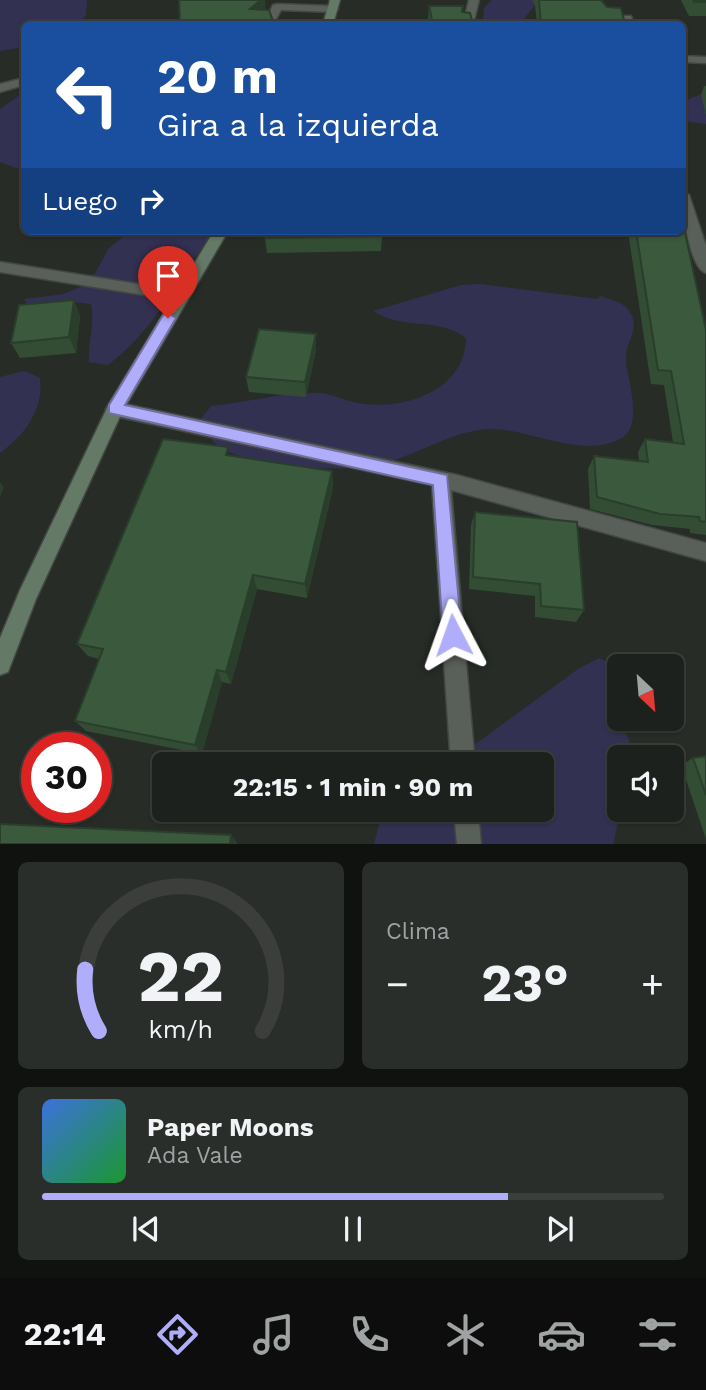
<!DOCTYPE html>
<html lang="es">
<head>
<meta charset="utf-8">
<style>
  body { margin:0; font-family:"Work Sans",sans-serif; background:#2a2e2a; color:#f1f3f6; height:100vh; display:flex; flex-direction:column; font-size:26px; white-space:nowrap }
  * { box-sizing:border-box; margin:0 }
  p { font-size:23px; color:#a0a3a4 }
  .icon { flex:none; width:38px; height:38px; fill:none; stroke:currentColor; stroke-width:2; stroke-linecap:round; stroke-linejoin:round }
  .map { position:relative; height:844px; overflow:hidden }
  .side { display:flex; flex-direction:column; gap:18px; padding:18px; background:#101210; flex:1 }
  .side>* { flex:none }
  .guide { position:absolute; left:21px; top:21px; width:665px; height:214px; border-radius:10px; box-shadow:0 2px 5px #0004,0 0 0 2px #3b3e3b; background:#1a4fa0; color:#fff; overflow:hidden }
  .needle { width:46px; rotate:154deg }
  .fabs { position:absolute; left:607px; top:654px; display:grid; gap:14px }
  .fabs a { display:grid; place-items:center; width:77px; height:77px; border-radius:10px; background:#1d211d; box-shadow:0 2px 5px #0004,0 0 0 2px #3b3e3b; font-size:35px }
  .speed { position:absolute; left:21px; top:732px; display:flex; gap:14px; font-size:35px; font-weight:700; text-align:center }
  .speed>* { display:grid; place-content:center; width:91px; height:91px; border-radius:50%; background:#1d211d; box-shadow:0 2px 5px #0004,0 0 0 2px #3b3e3b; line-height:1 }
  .speed .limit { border:10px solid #d22; background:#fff; color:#111 }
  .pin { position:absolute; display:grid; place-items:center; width:60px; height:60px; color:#fff; margin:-72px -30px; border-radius:50% 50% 50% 0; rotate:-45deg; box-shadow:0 0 7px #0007 }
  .pin .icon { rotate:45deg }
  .me { position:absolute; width:77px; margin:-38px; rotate:356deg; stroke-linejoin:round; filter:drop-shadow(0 0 5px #0008) }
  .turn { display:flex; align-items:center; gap:24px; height:147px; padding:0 21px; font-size:32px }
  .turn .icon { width:91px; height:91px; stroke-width:2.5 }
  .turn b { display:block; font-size:49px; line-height:60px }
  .then { display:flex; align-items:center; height:66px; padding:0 21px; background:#0003; gap:14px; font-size:26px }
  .big { font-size:52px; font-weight:700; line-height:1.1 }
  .side .widget { flex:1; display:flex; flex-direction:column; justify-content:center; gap:10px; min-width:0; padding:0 24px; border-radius:10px; background:#2a2e2a }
  .side .dial { align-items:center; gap:0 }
  .dial svg { height:182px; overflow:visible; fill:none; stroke:#3b3e3b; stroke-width:7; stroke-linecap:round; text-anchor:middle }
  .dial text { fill:#f1f3f6; stroke:none }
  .song { display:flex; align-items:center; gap:21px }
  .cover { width:84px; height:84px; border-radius:10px; background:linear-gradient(135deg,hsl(220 70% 55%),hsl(130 70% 35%)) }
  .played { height:7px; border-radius:4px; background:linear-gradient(90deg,#b0aefa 75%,#3b3e3b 75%) }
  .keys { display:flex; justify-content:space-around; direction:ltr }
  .heat { display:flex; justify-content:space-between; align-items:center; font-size:38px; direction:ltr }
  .side .tiles { flex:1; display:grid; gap:18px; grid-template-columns:1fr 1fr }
  .widget:last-child { grid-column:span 2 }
  .trip { position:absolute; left:152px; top:752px; width:402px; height:70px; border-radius:10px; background:#1d211d; box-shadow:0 2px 5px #0004,0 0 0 2px #3b3e3b; font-weight:700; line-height:70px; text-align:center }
  .tab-bar { display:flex; height:112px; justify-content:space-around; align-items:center; background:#0c0d0c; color:#a0a3a4 }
  .tab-bar .icon { width:49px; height:49px }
  .tab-bar .active { color:#b0aefa }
  .tab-bar b { font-size:32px; color:#f1f3f6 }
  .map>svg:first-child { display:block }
  .green { fill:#333152 }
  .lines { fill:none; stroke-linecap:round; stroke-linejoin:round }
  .service-casing { stroke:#434743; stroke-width:3 }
  .minor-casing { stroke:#434743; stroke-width:3 }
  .secondary-casing { stroke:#434743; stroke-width:3 }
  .service { fill:#595f59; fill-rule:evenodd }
  .minor { fill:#595f59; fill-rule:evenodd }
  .secondary { fill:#647966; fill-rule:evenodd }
  .wall { fill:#334d34 }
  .shaded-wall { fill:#293e2b }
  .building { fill:#3b593d; stroke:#293e2b; stroke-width:2 }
  .route { fill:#b0aefa; stroke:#7271a2; stroke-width:2 }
</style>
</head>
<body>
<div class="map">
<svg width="706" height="844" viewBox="0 0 706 844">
  <rect width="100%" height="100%" fill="#272c27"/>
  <path class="green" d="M0 0H87L86 15 79 24H24V47L0 51Z
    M492 0H560L535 5 520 24H483L484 8Z
    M24 92V171L0 162V109Z
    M706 92V124L683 121 682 102Z
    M130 231H215C175 280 159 326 108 365L89 362C88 342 95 325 91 304L73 302 32 310 24 299 64 294 82 286 95 273 109 248Z
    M480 284 597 299 600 296C612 300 625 302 631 314 640 330 624 345 626 360 627 380 645 427 620 439 581 459 532 429 490 429 454 430 419 454 385 463 348 474 256 468 223 449 212 443 205 431 199 421L211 406C244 403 284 392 317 393 332 393 344 401 358 403 404 411 465 391 466 338 436 316 404 331 373 311L461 285Z
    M24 371 40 378C44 409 25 435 0 453V377Z
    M599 658 619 668C619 686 616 702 620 719 623 732 634 744 632 758H620L621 810 613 844H374L379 825 392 810H542V765H447L578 669Z"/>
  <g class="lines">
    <defs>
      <path id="service" d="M277 4 333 6 338 9 333 12 281 10 274 23 254 24 266 19 273 5Z
        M24 78V85L0 92V84Z"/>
      <path id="minor" d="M469 0H479L473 24H463Z
        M623 16H631L634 24H624Z
        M682 56 706 57V63L682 62Z
        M682 191 689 195 706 246V273C689 268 682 207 682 191Z
        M0 262 182 291 190 296 182 301 0 272Z
        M115 402 457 475 706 543V561L451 490 475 765H451L432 485 115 416 109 414 106 409 109 404Z
        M454 810H478L481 844H457Z"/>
      <path id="secondary" d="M330 0H340L333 24H323Z
        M214 231H228L122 412 36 599 8 672 0 675V638L20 590 109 404Z"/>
    </defs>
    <use href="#service" class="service-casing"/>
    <use href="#minor" class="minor-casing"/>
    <use href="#secondary" class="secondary-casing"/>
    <use href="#service" class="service"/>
    <use href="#minor" class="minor"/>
    <use href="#secondary" class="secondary"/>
  </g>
  <path class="wall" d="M532 0H601L625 24H537L535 5Z
    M681 0H706V16H689Z
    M429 6 462 12 473 24H429L428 19Z
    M704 86H706V115L701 95Z
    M45 231H91L89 235Z
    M631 231H682L706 330V535L690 533V529L652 525 590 509 588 469 594 456 639 461 638 452 645 439 673 442 664 385 651 384 629 238Z
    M382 236 381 251 267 253 265 238Z
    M74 300 80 316 76 353 20 358 11 343Z
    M316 350 306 397 249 392 246 377Z
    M230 456 332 471 333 488 307 598 257 589 231 684 222 682 202 754 86 731 75 721 99 659 88 656 77 644Z
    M475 512 584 610 576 622 535 617V596L469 589 471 525Z
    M706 756V839L681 765 693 758Z"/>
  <path class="shaded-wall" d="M261 0H265L266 13 250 9Z
    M74 300 80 316 76 353 69 337Z
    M316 334V350L306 397 305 382Z
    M332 471 333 488 307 598 305 584Z
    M0 482 4 487 0 498Z
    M253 575 257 589 231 684 226 672Z
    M217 670 222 682 202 754 195 745Z
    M231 835 237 842V844H230Z"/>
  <path class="building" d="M179 0H261L250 9 269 10 274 24H180Z
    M539 0H601L607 7 621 8 625 24H541Z
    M693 0H706V2H694Z
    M429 6H463L462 12 470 13 473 24H433Z
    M682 219 706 330V522L700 521 699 517 660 514 597 497 594 456 648 462 645 439 684 444 671 371 658 370 636 231H682Z
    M269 231H381L382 236 265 238Z
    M74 300 69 337 11 343 19 305Z
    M259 329 316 334 305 382 246 377Z
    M163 439 228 447 226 455 332 471 305 584 253 575 226 672 217 670 195 745 75 721 103 649 77 644Z
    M475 512 577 522 584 610 541 606 540 584 473 577Z
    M706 756V795L693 758Z
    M0 824 231 835 230 844H0Z"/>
  <path class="route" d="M168 313 176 318 125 405 447 475 462 635 460 642 453 645 446 642 443 635 433 485 109 413V405L163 315Z"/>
</svg>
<div class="fabs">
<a><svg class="needle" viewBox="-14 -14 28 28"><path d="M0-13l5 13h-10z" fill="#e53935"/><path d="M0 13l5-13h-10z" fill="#a0a3a4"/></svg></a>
<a><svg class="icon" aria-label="sound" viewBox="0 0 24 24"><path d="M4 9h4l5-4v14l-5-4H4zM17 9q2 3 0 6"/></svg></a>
</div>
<div class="speed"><div class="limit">30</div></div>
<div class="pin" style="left:168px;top:318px;background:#d93025"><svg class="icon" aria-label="arrive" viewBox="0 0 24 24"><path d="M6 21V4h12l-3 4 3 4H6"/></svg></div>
<svg class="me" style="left:453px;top:635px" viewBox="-20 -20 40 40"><path d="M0-17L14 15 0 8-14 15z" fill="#b0aefa" stroke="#fff" stroke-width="4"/></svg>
<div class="trip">22:15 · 1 min · 90 m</div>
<div class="guide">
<div class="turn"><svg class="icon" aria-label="left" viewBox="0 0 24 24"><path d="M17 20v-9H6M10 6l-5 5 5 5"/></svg><div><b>20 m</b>Gira a la izquierda</div></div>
<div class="then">Luego<svg class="icon" aria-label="right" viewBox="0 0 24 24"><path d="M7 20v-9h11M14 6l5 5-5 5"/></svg></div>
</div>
</div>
<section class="side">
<div class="tiles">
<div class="widget dial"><svg viewBox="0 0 100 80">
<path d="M14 69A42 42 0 1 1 86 69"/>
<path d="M14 69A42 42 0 0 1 8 42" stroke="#b0aefa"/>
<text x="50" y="56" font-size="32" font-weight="700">22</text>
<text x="50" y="72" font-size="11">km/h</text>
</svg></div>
<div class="widget"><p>Clima</p>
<div class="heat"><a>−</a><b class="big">23°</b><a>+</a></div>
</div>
<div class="widget">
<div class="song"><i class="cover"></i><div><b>Paper Moons</b><p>Ada Vale</p></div></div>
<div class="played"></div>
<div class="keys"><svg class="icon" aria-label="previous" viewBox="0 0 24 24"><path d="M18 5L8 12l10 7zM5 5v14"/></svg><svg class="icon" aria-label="pause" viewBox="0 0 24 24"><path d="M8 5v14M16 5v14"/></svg><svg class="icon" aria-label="next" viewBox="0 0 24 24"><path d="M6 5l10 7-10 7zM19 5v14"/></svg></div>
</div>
</div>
</section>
<nav class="tab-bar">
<b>22:14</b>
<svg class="icon active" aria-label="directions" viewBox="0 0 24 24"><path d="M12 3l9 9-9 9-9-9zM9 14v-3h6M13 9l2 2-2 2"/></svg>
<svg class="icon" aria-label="music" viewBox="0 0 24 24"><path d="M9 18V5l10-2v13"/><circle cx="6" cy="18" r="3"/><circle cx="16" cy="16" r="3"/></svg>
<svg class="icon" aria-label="phone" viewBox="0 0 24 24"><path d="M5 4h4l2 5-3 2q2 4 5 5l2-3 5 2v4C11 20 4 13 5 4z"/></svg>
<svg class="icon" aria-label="climate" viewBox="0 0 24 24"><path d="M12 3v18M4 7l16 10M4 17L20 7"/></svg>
<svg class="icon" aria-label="car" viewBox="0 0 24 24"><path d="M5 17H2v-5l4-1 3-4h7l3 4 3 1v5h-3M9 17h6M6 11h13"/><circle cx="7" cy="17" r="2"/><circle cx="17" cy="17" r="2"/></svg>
<svg class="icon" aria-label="filters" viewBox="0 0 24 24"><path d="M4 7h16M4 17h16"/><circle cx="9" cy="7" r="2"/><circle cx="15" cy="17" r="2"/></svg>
</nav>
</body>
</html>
